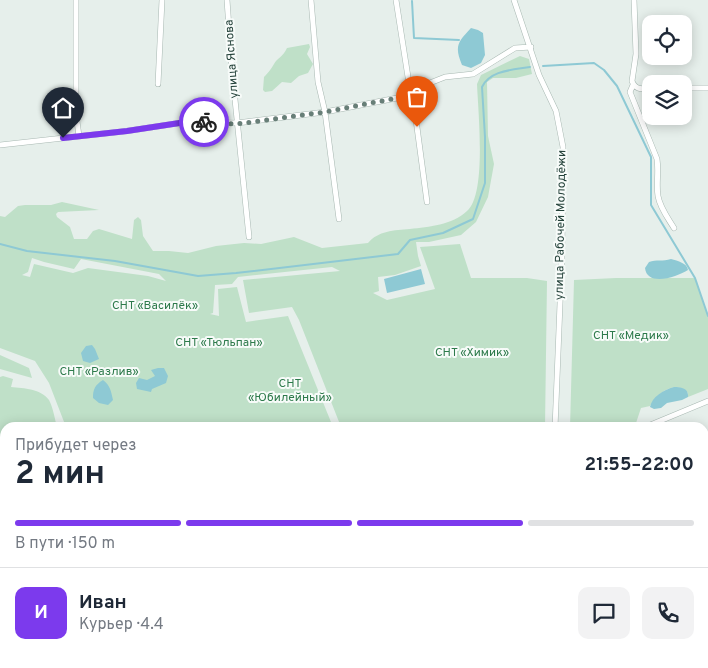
<!DOCTYPE html>
<html lang="ru">
<head>
<meta charset="utf-8">
<style>
	:root { --surface:#fff; --page:#f2f2f3; --text:#1f2937; --muted:#747a83; --line:#e0e1e3; --accent:#7c3aed }
	body { margin:0; font-family:Overpass,sans-serif; background:var(--page); color:var(--text); height:100vh; display:flex; flex-direction:column; font-size:19px; white-space:nowrap }
	* { box-sizing:border-box; margin:0 }
	p { font-size:16px; color:var(--muted) }
	.icon { flex:none; width:28px; height:28px; fill:none; stroke:currentColor; stroke-width:2; stroke-linecap:round; stroke-linejoin:round }
	.map { position:relative; flex:1; overflow:hidden }
	.panel { position:absolute; left:0px; top:422px; width:709px; height:246px; display:flex; flex-direction:column; background:var(--surface); border-radius:15px 15px 0 0; box-shadow:0 2px 12px #0003 }
	.panel>* { flex:none }
	.fabs { position:absolute; left:642px; top:15px; display:grid; gap:10px }
	.fabs a { display:grid; place-items:center; width:50px; height:50px; border-radius:10px; background:var(--surface); box-shadow:0 2px 12px #0003; font-size:25px }
	.pin { position:absolute; display:grid; place-items:center; width:42px; height:42px; color:#fff; margin:-51px -21px; border-radius:50% 50% 50% 0; rotate:-45deg; box-shadow:0 0 5px #0007 }
	.pin .icon { rotate:45deg }
	.courier { position:absolute; display:grid; place-items:center; width:50px; height:50px; margin:-25px; border:4px solid #7c3aed; border-radius:50%; background:#fff; color:#222; box-shadow:0 1px 6px #0007 }
	.head em { font-style:normal; font-weight:700 }
	.head div { display:flex; flex-direction:column-reverse }
	.head { display:flex; align-items:center; justify-content:space-between; height:85px; padding:0 15px }
	h1 { font-size:32px; font-weight:700; line-height:38px }
	.bar { display:grid; grid-template-columns:repeat(4,1fr); gap:8px 5px; align-content:center; height:60px; padding:0 15px }
	.bar i { height:6px; border-radius:4px; background:var(--line) }
	.bar .active { background:var(--accent) }
	.bar p { grid-column:span 4 }
	.line { display:flex; align-items:center; gap:12px; padding:0 15px; border-top:1px solid var(--line) }
	.line div { flex:1 }
	.round { display:grid; place-items:center; flex:none; width:52px; height:52px; border-radius:10px; background:var(--page) }
	.map>svg:first-child { display:block }
	.green { fill:#bfe0c8; fill-rule:evenodd }
	.water { fill:#8ec9d4 }
	.lines { fill:none; stroke-linecap:round; stroke-linejoin:round }
	.stream { stroke:#8ec9d4; stroke-width:2 }
	.street-casing { stroke:#a8b8b2; stroke-width:6 }
	.street { stroke:#fff; stroke-width:5 }
	.done { stroke:#687f78; stroke-width:5; stroke-dasharray:0 9 }
	.route { stroke:#7c3aed; stroke-width:6 }
	.labels { text-anchor:middle; dominant-baseline:central; stroke-width:4; stroke-linejoin:round; paint-order:stroke }
	.street-label { font-size:12px; fill:#24423a; stroke:#f7fbf9 }
	.park-label { font-size:12px; fill:#2d7a4b; stroke:#f7fbf9 }
</style>
</head>
<body>
<div class="map">
<svg width="708" height="668" viewBox="0 0 708 668">
	<rect width="100%" height="100%" fill="#e6efeb"/>
	<path class="green" d="M309 44 310 47 307 54 313 64 308 73 299 76 291 83 282 82 272 91 265 92 263 90 264 77C269 72 271 69 274 64 277 58 283 57 287 48Z
		M520 56 529 59 532 74 516 78H493L487 82 488 136 494 164 488 197 476 222 461 235 429 242H416L418 256 421 266 395 275 378 277 379 291 373 293 387 300 435 289 420 247 460 244 471 278H527L547 281 545 427H341L299 320 292 307 249 313 243 280 340 271 332 267 238 277 232 284 215 285 213 313 210 314 219 316 218 289 237 287 246 322 288 316 333 427H66L49 383 35 361 0 348V216L5 217 18 206 25 205H51L62 202 99 210 58 212 56 214 57 217 70 227 74 239H87L93 231 99 229 132 239 134 220 138 217 141 220 143 236 153 251H169L188 253 216 246 244 243 261 244 294 237 322 248 368 243C378 231 394 230 410 229 429 227 452 225 467 211 487 194 478 110 477 84L481 75ZM32 258 44 262 74 269 81 259 159 274 166 281 148 276 88 268 73 273 34 264 30 277 22 275 28 272Z
		M616 278H695L708 316V389L688 397V393C675 379 657 393 650 406L641 408 636 423 626 427 570 428 574 280Z
		M0 355 29 368 32 378 0 369Z
		M3 376 13 379 11 387C24 388 41 389 49 400 53 407 55 420 57 427L5 428V531L0 533V377Z
		M0 567 2 568 5 583V617L0 619Z"/>
	<path class="water" d="M471 28 478 30 483 33 485 55 481 63 471 68 462 65C454 46 458 42 471 28Z
		M671 259C678 261 687 263 688 270 677 277 647 287 645 268L649 262C656 259 663 262 671 259Z
		M421 269 425 284 387 293 384 279Z
		M92 345 95 349 99 359 90 363 83 361 81 353 86 346Z
		M158 368H164L168 376 166 383 152 389 151 392 137 389 136 383 139 378 147 380 155 376 151 370Z
		M103 380C110 385 111 391 113 400L108 405 99 403 93 398C93 389 95 385 103 380Z
		M674 387C681 387 689 388 688 397L682 400 667 403 661 408 654 409 650 407C652 397 663 390 674 387Z"/>
	<g class="lines">
		<path class="stream" d="M412 1 414 38 459 40
			M543 66 594 63 604 70 617 86 651 157V205L695 278 708 316
			M0 244 27 251 115 261 198 276 236 273 398 254 410 240 443 233 473 219 485 183V137L482 87C490 70 513 70 530 67"/>
		<defs>
			<path id="street" d="M76 0V114L79 136
				M227 0 232 70 249 237
				M311 0 318 82 325 112 339 219
				M396 0 408 77 412 90 427 202
				M514 0 539 75 556 111 563 147 562 254 555 428
				M634 0 636 54 632 81C635 90 642 89 651 89
				M158 84 162 0
				M633 85 630 92 657 159C659 172 656 184 658 196 660 208 668 218 674 228
				M684 88H708
				M0 145 127 131 186 122 237 123 325 112 397 98 412 90 445 77 473 74 515 48 531 47
				M643 428 708 401
				M704 490 708 489
				M704 605 708 603
				M125 664 127 668
				M317 664 319 668
				M423 664 425 668
				M586 664 587 668
				M68 668 79 664
				M274 668 284 664
				M549 668 559 664"/>
		</defs>
		<use href="#street" class="street-casing"/>
		<use href="#street" class="street"/>
	</g>
	<g class="lines">
		<path class="done" d="M204 122 237 124 325 112 397 98 412 90 417 127"/>
		<path class="route" d="M63 138 127 131 186 122H204"/>
	</g>
	<g class="labels">
		<g class="street-label">
			<text transform="translate(232 59) rotate(-94)">улица Яснова</text>
			<text transform="translate(561 225) rotate(-89)">улица Рабочей Молодёжи</text>
		</g>
		<g class="park-label">
			<text x="155" y="306">СНТ «Василёк»</text>
			<text x="631" y="336">СНТ «Медик»</text>
			<text x="219" y="343">СНТ «Тюльпан»</text>
			<text x="472" y="353">СНТ «Химик»</text>
			<text x="99" y="372">СНТ «Разлив»</text>
			<text x="290" y="384">СНТ<tspan x="290" dy="14">«Юбилейный»</tspan></text>
		</g>
	</g>
</svg>
<div class="fabs">
<a><svg class="icon" aria-label="locate" viewBox="0 0 24 24"><circle cx="12" cy="12" r="6"/><path d="M12 2v4M12 18v4M2 12h4M18 12h4"/></svg></a>
<a><svg class="icon" aria-label="layers" viewBox="0 0 24 24"><path d="M12 4l9 5-9 5-9-5zM3 14l9 5 9-5"/></svg></a>
</div>
<div class="pin" style="left:417px;top:127px;background:#ea580c"><svg class="icon" aria-label="bag" viewBox="0 0 24 24"><path d="M5 8h14l-1 12H6zM9 8a3 3 0 0 1 6 0"/></svg></div>
<div class="pin" style="left:63px;top:138px;background:#1f2937"><svg class="icon" aria-label="home" viewBox="0 0 24 24"><path d="M3 11l9-7 9 7M6 9v11h12V9"/></svg></div>
<div class="courier" style="left:204px;top:122px"><svg class="icon" aria-label="bike" viewBox="0 0 24 24"><circle cx="6" cy="16" r="4"/><circle cx="18" cy="16" r="4"/><path d="M6 16l4-8h5l3 8M10 8l3 8H6M13 5h3"/></svg></div>
<section class="panel">
<div class="head"><div><h1>2 мин</h1><p>Прибудет через</p></div><em>21:55–22:00</em></div>
<div class="bar"><i class="active"></i><i class="active"></i><i class="active"></i><i></i><p>В пути · 150 m</p></div>
<div class="line" style="height:90px"><b class="round" style="background:var(--accent);color:#fff">И</b><div><b>Иван</b><p>Курьер · 4.4</p></div><a class="round"><svg class="icon" aria-label="chat" viewBox="0 0 24 24"><path d="M4 5h16v11H9l-5 4z"/></svg></a><a class="round"><svg class="icon" aria-label="phone" viewBox="0 0 24 24"><path d="M5 4h4l2 5-3 2q2 4 5 5l2-3 5 2v4C11 20 4 13 5 4z"/></svg></a></div>
</section>
</div>
</body>
</html>
